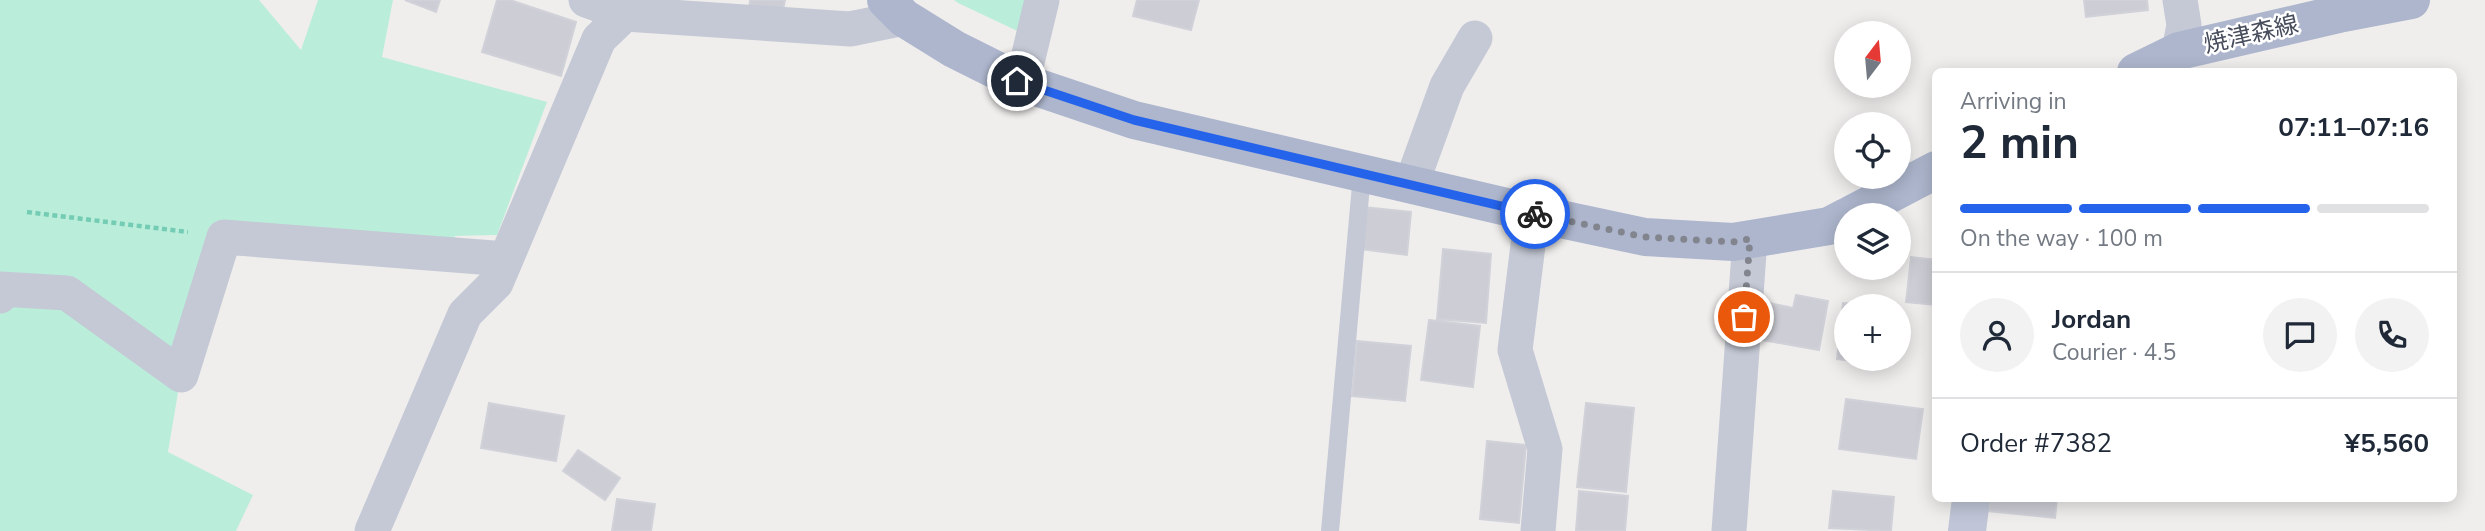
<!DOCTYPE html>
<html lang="en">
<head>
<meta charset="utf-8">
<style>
	:root { --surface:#fff; --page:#f2f2f3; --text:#1f2937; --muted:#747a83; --line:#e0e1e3; --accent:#2563eb }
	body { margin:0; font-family:"Nunito Sans","Noto Sans JP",sans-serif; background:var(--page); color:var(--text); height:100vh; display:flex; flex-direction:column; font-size:26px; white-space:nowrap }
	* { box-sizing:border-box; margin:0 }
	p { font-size:23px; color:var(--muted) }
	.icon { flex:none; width:38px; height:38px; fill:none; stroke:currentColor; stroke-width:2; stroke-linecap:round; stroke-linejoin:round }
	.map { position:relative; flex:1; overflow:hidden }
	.sheet { position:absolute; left:1932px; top:68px; width:525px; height:434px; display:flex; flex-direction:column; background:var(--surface); border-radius:10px; box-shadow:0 4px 18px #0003 }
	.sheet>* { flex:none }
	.needle { width:46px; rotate:16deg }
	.tools { position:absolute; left:1834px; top:21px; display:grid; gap:14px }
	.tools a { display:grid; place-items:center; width:77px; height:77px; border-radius:50%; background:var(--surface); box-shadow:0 4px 18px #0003; font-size:35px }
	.pin { position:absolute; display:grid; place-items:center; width:60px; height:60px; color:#fff; margin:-30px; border:4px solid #fff; border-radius:50%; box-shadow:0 2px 7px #0007 }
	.courier { position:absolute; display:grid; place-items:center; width:70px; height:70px; margin:-35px; border:5px solid #2563eb; border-radius:50%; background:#fff; color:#222; box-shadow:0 2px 9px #0007 }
	.summary em { font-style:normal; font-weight:700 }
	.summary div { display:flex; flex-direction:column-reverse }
	.summary { display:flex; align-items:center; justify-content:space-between; height:119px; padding:0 28px }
	h1 { font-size:46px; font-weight:700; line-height:52px }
	.bar { display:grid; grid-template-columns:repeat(4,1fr); gap:10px 7px; align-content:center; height:84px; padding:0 28px }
	.bar i { height:9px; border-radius:5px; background:var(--line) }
	.bar .selected { background:var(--accent) }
	.bar p { grid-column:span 4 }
	.line { display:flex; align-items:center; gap:18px; padding:0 28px; border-top:2px solid var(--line) }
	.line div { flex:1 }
	.round { display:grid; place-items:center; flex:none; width:74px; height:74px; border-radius:37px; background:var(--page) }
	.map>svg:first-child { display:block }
	.green { fill:#bbeeda }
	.building { fill:#cdced5; stroke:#d1d2d9; stroke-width:2 }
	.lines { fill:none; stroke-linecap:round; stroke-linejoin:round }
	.path { stroke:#73ccb3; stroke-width:4.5; stroke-dasharray:5 3.5; stroke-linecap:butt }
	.lane { stroke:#c4c9d5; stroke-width:18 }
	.street { stroke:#c4c9d5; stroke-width:35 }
	.secondary { stroke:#c0c6d7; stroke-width:38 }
	.primary { stroke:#adb6cd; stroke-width:38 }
	.done { stroke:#82858e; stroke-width:7; stroke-dasharray:0 12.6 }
	.route { stroke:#2563eb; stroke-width:9 }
	.labels { text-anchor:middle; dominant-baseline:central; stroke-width:5; stroke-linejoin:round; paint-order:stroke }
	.street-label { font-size:24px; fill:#464c5b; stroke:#fff }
</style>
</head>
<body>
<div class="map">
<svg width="2485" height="531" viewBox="0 0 2485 531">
	<rect width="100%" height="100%" fill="#f0eeed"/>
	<path class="green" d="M0 0H259L301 50 318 0H393L382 57 547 102 497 235 454 236 481 257 224 237 181 375 168 452 253 495 236 531H0Z
		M954 0H1030L1026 35 958 3Z"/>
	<path class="building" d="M405 0H440L436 12Z
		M497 0H510L576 22 561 76 482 52Z
		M750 0H785L782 15 749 10Z
		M1137 0H1199L1191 30 1133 16Z
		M2084 0H2147L2148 10 2086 17Z
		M1363 207 1411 212 1407 255 1359 249Z
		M1443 249 1491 254 1486 323 1437 319Z
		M1911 257 1936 260V305L1906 302Z
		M1796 295 1828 301 1819 350 1762 340 1769 303 1793 308Z
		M1843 303 1875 306H1846V359H1892L1891 365 1837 359Z
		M1429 320 1480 326 1473 387 1421 380Z
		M1357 341 1411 346 1405 401 1352 396Z
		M1846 399 1923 409 1916 459 1839 449Z
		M489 403 564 416 556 461 481 448Z
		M1586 403 1634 408 1626 492 1577 487Z
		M1487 441 1526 445 1519 523 1480 519Z
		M578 450 620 478 605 500 563 471Z
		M1579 491 1628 496 1625 531H1576Z
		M1833 491 1894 497 1891 531 1829 528Z
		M617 499 655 504 651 531H612Z
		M1990 499H2057L2055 518 1988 511Z"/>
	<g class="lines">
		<path class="path" d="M27 212 188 232"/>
		<path class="lane" d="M1330 531 1362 174"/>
		<path class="street" d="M586 0 625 14
			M2179 51 2184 25 2180 0
			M1022 83 1042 0
			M1411 185 1447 86 1475 38
			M1532 213 1515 350 1545 449 1538 531
			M0 296 1 289 67 293 181 375 224 237 506 259
			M372 531 465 314 496 283 599 39 625 14 850 29 904 18
			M1729 531 1750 239"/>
		<path class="secondary" d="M1967 531 1971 499"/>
		<path class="primary" d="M886 0 904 18 954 49 1018 81 1134 120 1532 213 1645 237 1733 242 1829 226 1846 217
			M2136 72 2179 51 2343 13 2411 0
			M1850 215 1936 170"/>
	</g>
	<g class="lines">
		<path class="done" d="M1535 214 1645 237 1733 242 1750 239 1744 317"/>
		<path class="route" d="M1017 81 1134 120 1535 214"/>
	</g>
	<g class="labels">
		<g class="street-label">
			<text transform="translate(2251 34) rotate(-13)">焼津森線</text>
		</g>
	</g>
</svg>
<div class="tools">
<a><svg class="needle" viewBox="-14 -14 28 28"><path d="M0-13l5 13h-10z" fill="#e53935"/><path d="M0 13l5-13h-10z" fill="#747a83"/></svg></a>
<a><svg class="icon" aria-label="locate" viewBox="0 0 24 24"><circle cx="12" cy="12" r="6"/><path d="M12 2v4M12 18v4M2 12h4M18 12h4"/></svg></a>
<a><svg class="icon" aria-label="layers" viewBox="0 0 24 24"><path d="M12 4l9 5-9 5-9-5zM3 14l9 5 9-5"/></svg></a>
<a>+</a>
</div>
<div class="pin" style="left:1744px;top:317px;background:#ea580c"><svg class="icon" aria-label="bag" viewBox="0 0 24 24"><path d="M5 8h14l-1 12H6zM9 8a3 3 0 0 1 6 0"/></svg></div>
<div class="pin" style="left:1017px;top:81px;background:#1f2937"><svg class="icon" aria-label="home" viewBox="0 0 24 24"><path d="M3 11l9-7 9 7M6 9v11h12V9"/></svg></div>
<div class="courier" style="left:1535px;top:214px"><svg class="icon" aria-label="bike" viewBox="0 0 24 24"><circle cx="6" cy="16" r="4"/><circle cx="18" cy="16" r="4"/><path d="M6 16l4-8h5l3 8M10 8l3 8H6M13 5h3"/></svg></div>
<section class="sheet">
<div class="summary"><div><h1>2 min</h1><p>Arriving in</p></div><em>07:11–07:16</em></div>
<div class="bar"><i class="selected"></i><i class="selected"></i><i class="selected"></i><i></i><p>On the way · 100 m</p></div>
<div class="line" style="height:126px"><a class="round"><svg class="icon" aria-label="person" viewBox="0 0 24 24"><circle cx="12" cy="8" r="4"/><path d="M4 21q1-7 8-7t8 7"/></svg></a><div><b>Jordan</b><p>Courier · 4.5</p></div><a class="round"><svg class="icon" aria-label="chat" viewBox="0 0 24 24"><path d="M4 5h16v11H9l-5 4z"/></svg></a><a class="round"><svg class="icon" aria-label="phone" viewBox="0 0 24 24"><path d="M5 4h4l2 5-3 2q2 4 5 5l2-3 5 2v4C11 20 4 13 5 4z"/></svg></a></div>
<div class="line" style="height:91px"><div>Order #7382</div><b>¥5,560</b></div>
</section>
</div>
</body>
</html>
